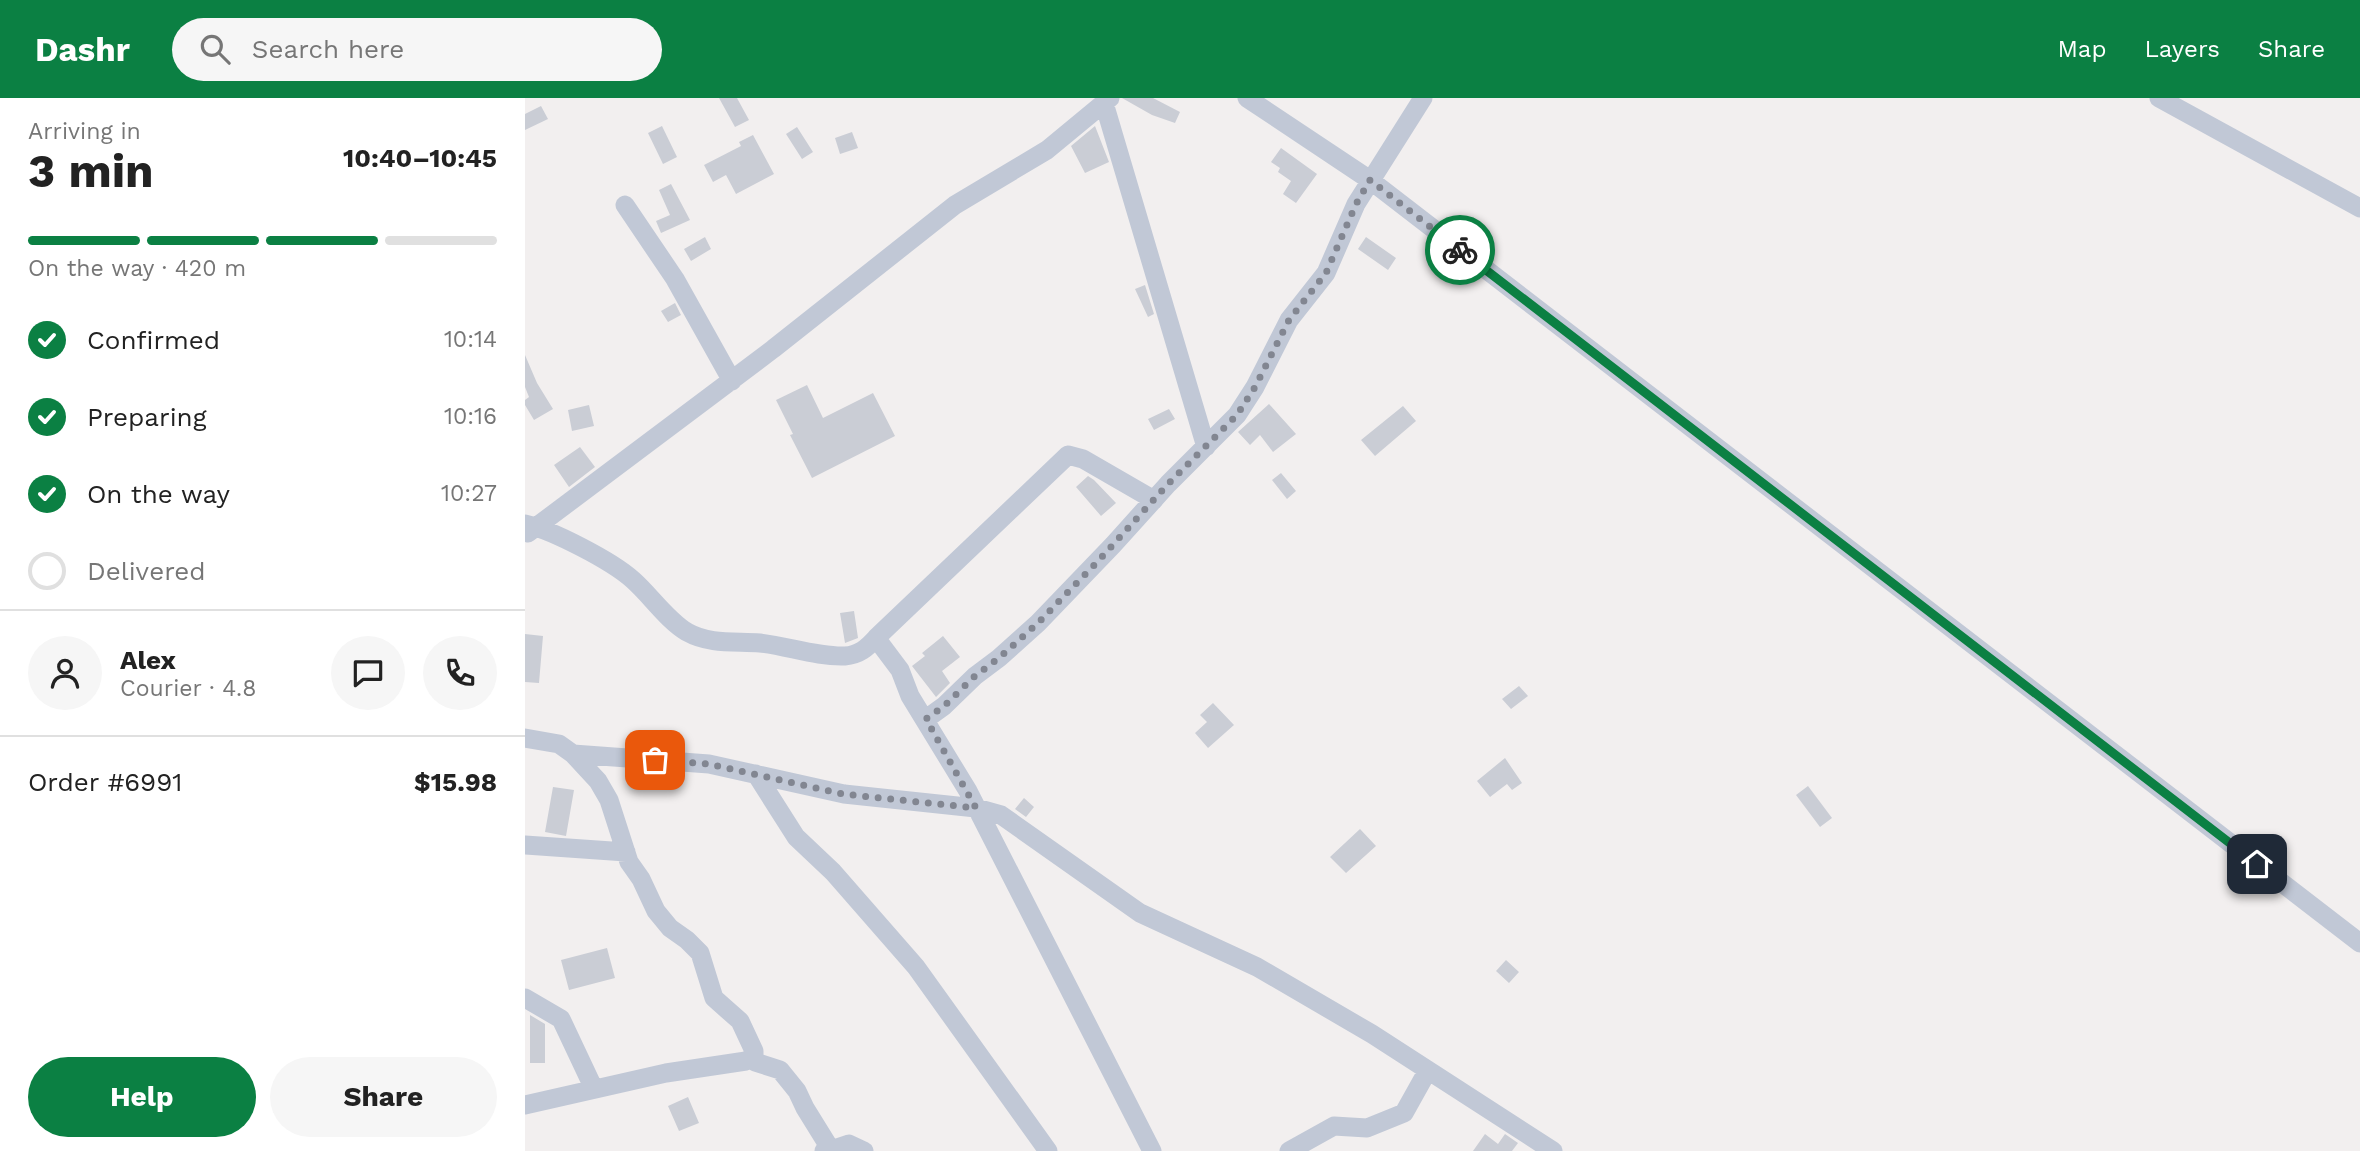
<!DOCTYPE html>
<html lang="en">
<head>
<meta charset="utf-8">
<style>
	:root { --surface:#fff; --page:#f6f6f6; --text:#222; --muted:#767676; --line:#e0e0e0; --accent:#0b8043 }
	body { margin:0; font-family:"Work Sans",sans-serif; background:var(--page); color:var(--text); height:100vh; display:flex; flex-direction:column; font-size:26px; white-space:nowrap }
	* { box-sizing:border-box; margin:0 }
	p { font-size:23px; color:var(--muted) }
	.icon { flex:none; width:38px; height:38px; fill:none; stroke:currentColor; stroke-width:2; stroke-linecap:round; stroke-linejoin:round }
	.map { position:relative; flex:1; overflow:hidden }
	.side { display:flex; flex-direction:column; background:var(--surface); width:525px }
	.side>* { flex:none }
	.pin { position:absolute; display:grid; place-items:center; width:60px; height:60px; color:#fff; margin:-30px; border-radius:14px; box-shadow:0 4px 10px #0006 }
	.courier { position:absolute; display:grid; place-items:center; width:70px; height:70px; margin:-35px; border:5px solid #0b8043; border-radius:50%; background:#fff; color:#222; box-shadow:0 2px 9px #0007 }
	.headline em { font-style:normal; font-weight:700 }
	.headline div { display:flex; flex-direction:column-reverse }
	.headline { display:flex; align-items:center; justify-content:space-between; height:119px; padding:0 28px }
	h1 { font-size:46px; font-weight:700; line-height:52px }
	.bar { display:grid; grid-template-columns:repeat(4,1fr); gap:10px 7px; align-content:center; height:84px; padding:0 28px }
	.bar i { height:9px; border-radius:5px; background:var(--line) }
	.bar .active { background:var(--accent) }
	.bar p { grid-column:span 4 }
	.line { display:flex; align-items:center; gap:18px; padding:0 28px; border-top:2px solid var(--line) }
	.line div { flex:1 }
	.round { display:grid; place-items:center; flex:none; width:74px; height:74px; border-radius:37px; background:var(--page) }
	ol { padding:0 28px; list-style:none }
	li { display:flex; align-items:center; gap:21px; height:77px }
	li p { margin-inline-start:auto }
	li .icon { padding:7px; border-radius:50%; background:var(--accent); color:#fff; stroke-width:4 }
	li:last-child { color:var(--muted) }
	li i { width:38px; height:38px; border:4px solid var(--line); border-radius:50% }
	.button { display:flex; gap:14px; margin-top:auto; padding:14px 28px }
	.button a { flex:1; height:80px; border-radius:42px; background:var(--accent); color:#fff; font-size:28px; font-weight:700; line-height:80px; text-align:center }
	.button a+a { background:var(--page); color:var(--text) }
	header { display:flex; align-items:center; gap:42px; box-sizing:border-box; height:98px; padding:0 35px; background:var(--accent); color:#fff }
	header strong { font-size:33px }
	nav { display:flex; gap:38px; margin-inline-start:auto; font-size:24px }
	.search { width:490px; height:63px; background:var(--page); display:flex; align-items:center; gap:18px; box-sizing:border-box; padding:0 24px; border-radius:38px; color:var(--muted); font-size:26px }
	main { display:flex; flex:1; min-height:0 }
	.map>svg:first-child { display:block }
	.building { fill:#cacdd5 }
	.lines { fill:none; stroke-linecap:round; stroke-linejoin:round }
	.minor { stroke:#c1c8d6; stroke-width:19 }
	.done { stroke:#828691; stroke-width:7; stroke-dasharray:0 12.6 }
	.route { stroke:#0b8043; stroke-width:9 }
</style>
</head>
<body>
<header>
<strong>Dashr</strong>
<div class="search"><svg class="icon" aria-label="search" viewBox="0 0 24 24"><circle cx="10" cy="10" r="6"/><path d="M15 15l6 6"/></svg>Search here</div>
<nav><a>Map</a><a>Layers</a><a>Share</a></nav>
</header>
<main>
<section class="side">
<div class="headline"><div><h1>3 min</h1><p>Arriving in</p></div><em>10:40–10:45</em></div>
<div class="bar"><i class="active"></i><i class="active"></i><i class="active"></i><i></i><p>On the way · 420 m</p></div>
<ol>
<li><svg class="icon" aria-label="check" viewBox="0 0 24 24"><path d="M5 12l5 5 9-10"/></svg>Confirmed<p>10:14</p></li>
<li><svg class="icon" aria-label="check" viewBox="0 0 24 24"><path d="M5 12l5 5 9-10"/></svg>Preparing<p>10:16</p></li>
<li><svg class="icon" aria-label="check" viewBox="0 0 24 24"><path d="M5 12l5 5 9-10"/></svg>On the way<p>10:27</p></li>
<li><i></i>Delivered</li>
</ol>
<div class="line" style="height:126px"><a class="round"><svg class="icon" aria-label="person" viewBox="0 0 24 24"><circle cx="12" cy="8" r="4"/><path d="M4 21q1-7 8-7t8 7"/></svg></a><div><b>Alex</b><p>Courier · 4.8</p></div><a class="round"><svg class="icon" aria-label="chat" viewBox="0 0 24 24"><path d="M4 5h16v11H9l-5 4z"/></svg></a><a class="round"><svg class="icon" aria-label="phone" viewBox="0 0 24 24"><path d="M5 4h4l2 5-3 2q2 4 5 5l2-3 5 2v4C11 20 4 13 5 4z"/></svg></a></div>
<div class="line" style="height:91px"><div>Order #6991</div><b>$15.98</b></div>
<div class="button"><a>Help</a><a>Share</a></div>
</section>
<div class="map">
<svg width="1835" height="1053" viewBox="0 0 1835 1053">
	<rect width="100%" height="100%" fill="#f2efef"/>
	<path class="building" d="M194 0H212L224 22 210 29Z
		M597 0H628L655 14 650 25 627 17Z
		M16 8 23 21 0 32V16Z
		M137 28 152 59 138 66 123 35Z
		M570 28 584 64 560 75 546 48Z
		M272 29 288 54 277 61 261 36Z
		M327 34 333 50 315 56 310 40Z
		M228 37 249 76 211 96 201 77 188 84 179 67 216 48 214 44Z
		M756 50 792 76 771 105 758 96 766 83 753 74 755 70 746 64Z
		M146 86 165 122 136 135 131 123 145 117 134 92Z
		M180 139 186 151 166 163 159 151Z
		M841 139 871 160 863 172 833 151Z
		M620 187 629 216 623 219 610 191Z
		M150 205 156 217 143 224 136 213Z
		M0 257 12 285 28 311 9 322 0 307V302L4 299 0 289Z
		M282 287 298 320 348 295 370 338 287 380 265 337 268 336 251 302Z
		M744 306 771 336 748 354 735 337 725 347 713 334Z
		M64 307 69 328 47 333 43 312Z
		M878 308 891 323 850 358 836 342Z
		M644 311 650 321 629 332 623 321Z
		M55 349 70 369 44 389 29 367Z
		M756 375 771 393 762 401 747 382Z
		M563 378 569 382 591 405 576 418 551 389Z
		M329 513 333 540 320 545 315 515Z
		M0 536 18 538 14 585 0 584Z
		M418 538 435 559 417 573 425 585 411 599 387 568 400 558 397 555Z
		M994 588 1003 598 986 611 977 601Z
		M688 605 709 627 683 650 670 635 682 624 675 617Z
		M980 660 997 685 987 692 982 686 965 699 952 683Z
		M1283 688 1307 720 1295 729 1271 697Z
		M28 689 49 692 41 738 20 734Z
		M499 700 509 709 501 719 490 711Z
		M835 731 851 748 821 775 805 759Z
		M82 850 90 880 44 892 36 862Z
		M981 862 994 874 984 885 971 873Z
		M5 917 20 926V965H5Z
		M163 999 174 1025 154 1033 143 1008Z
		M960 1036 973 1046 980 1036 993 1045 987 1053H948Z"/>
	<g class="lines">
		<path class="minor" d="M722 0 845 82 1835 845
			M1634 0 1835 110
			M579 5 681 349
			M100 107 150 181 207 283
			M0 426C27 432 87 463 108 482 126 498 142 522 162 534 185 547 211 543 235 545 263 548 291 559 320 558 334 557 342 550 351 540L375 572 385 598 443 693 627 1053
			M3 435 248 251 430 107 522 52 585 0
			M351 540 543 357 558 361 629 402
			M401 621 419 608 450 578 474 560 513 525 588 447 643 386 712 317 730 289 764 222 801 175 831 106 898 0
			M0 640 34 646 48 656 73 683 84 702 104 764 116 781 131 813 145 830 162 842 175 855 189 900 215 923 229 953V958L221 963 141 975 0 1007
			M48 656 184 666 319 696 451 710 476 717 615 815 732 869 847 936 1028 1053
			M231 676 271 739 308 774 391 869 523 1053
			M0 747 101 754
			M0 900 36 921 69 991
			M229 958 230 964 255 972 272 993 280 1010 306 1052 299 1053
			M306 1052 324 1046 339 1053
			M764 1053 809 1028 842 1030 879 1015 903 972"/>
	</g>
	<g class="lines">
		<path class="done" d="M130 662 184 666 318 696 451 710 401 621 419 608 450 578 474 560 513 525 575 461 643 386 712 317 730 289 764 222 801 175 831 106 845 82 935 152"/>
		<path class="route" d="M935 152 1732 766"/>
	</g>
</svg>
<div class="pin" style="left:130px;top:662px;background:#ea580c"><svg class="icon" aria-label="bag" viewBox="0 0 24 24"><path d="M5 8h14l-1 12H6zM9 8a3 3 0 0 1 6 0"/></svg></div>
<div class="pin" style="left:1732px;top:766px;background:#1f2937"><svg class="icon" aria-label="home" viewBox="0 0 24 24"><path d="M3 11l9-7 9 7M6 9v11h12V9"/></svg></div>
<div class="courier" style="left:935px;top:152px"><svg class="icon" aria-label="bike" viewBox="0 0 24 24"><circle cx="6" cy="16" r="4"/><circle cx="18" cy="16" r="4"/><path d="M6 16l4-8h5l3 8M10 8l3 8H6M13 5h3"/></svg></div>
</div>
</main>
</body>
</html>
